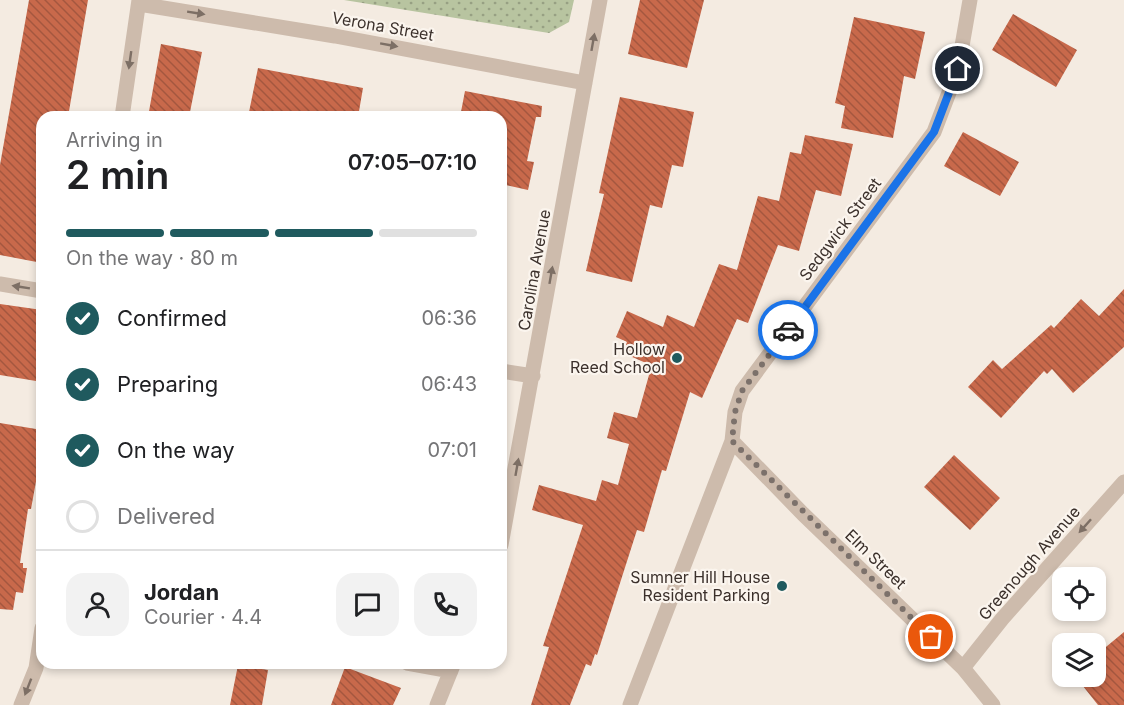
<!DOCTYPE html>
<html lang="en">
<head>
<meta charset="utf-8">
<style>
	:root { --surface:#fff; --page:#f2f2f2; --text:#202124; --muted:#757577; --line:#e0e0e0; --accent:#1f5a5e }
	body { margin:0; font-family:Inter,sans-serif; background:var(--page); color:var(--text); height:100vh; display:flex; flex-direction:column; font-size:22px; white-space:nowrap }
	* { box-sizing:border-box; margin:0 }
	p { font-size:20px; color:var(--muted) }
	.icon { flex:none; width:33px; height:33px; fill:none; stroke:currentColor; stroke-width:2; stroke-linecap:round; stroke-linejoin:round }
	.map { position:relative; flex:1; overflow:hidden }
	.panel { position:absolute; left:36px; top:111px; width:471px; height:558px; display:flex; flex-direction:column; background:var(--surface); border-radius:18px; box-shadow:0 3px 9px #0003 }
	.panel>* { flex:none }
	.fabs { position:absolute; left:1052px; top:567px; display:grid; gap:12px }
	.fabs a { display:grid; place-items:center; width:54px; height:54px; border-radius:12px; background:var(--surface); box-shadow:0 3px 9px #0003; font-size:30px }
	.pin { position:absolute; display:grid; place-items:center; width:51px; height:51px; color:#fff; margin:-26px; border:3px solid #fff; border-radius:50%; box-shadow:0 2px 6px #0007 }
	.courier { position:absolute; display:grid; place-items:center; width:60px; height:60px; margin:-30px; border:4px solid #1a73e8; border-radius:50%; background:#fff; color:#222; box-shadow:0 2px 8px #0007 }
	.summary em { font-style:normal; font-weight:600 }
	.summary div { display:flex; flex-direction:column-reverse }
	.summary { display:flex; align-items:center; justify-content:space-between; height:102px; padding:0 30px }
	h1 { font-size:39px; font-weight:600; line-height:45px }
	.bar { display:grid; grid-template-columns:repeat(4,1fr); gap:9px 6px; align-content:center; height:72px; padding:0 30px }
	.bar i { height:8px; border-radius:4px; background:var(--line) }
	.bar .selected { background:var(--accent) }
	.bar p { grid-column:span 4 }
	.line { display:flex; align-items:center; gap:15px; padding:0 30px; border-top:2px solid var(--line) }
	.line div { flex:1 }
	.round { display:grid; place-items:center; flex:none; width:63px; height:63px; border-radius:18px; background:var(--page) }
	ol { padding:0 30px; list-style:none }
	li { display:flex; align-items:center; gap:18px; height:66px }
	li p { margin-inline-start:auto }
	li .icon { padding:6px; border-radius:50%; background:var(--accent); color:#fff; stroke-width:4 }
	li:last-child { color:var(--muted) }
	li i { width:33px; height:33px; border:3px solid var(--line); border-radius:50% }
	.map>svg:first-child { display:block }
	.park { fill:url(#park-dots) }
	.building { fill:url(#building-back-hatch) }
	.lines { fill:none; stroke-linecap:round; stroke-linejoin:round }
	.minor { stroke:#cdbbac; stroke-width:15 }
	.oneway { fill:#7d6f65 }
	.done { stroke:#7c716b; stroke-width:6; stroke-dasharray:0 10.8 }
	.route { stroke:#1a73e8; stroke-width:8 }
	.poi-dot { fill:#1f5a5e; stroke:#fbf5ee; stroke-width:2 }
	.labels { text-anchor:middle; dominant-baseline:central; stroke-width:4.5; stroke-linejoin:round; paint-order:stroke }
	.street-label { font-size:16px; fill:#3b302b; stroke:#fbf5ee }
	.poi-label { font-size:16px; fill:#3b302b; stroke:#fbf5ee; text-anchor:end }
</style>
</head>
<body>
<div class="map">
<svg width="1124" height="705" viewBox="0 0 1124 705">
	<defs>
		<pattern id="park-dots" width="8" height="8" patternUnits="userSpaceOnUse" patternTransform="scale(1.5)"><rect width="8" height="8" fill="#b8c4a0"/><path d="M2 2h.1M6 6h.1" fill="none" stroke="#97a083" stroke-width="1.8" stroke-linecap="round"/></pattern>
		<pattern id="building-back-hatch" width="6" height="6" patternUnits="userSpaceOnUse" patternTransform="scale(1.5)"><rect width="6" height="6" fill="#c8694b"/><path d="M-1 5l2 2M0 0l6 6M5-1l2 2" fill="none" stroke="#a4573f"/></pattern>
	</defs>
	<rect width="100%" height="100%" fill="#f4ebe1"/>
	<path class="park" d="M344 0H574L569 22 549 33Z"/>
	<path class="building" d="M29 0H88L68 117H42V263L0 255V165Z
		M640 0H704L687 68 628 54Z
		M1013 14 1077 50 1056 87 992 50Z
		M854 17 925 32 915 79 904 76 893 138 841 128 845 106 835 103Z
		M161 44 202 52 189 117H148Z
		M258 68 363 88 358 117H248Z
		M465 91 542 106 541 117H536L527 161 534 162 528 190 501 184V117H460Z
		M620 97 694 112 683 167 672 165 662 208 650 205 632 282 586 271 604 194 599 193Z
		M963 132 1019 162 1000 196 944 166Z
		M805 135 853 144 841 196 816 190 799 251 778 245 748 323 737 319 702 398 690 392 666 471 662 470 644 532 637 530 597 655 595 654 591 666 586 664 570 705H531L549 647 543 646 583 525 532 510 539 485 596 501 602 480 618 485 629 444 607 438 614 412 637 418 649 375 642 372 646 363 623 353 627 342 616 337 627 311 663 327 667 315 694 327 719 264 737 270 758 196 779 201 790 152 801 154Z
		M1124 289V347L1073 393 1052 369 1047 374 1044 371 1001 418 968 387 993 360 1002 369 1051 325 1054 328 1081 299 1099 316Z
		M0 304 42 310V382L0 375Z
		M0 423 42 430 39 465 31 509H28L20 563H23V568H27L23 593 16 592 13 610 0 609Z
		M954 455 1000 498 970 530 924 487Z
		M1124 632V705H1098L1075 676H1095V656Z
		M238 665 268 670 262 705H230Z
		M345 667 401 688 393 705H331Z"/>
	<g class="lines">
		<path class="minor" d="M139 4 335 36 585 83
			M122 117 139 0
			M0 284 42 291
			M501 371 533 376
			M732 441 803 514 963 668 993 705
			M501 545 600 0
			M407 663 451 671
			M963 668 1002 619 1124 482
			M21 705 36 668 42 628
			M437 705 454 663
			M630 705 732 441 735 412 742 391 934 132 958 69 970 0"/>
	</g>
	<defs><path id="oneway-solid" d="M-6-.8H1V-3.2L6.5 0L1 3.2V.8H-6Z" transform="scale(1.5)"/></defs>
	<g class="oneway">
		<use href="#oneway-solid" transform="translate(196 13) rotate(9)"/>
		<use href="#oneway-solid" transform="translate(593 42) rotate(-80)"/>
		<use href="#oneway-solid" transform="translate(389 45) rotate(10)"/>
		<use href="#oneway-solid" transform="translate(130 60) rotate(98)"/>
		<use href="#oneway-solid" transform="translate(551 275) rotate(-80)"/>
		<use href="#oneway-solid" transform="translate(21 287) rotate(-171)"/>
		<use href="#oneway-solid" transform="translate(517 467) rotate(-80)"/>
		<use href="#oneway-solid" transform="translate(1085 526) rotate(132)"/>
		<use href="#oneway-solid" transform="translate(28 687) rotate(111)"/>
	</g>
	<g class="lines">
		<path class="done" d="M788 330 742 391 735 412 732 441 931 637"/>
		<path class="route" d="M788 330 934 132 958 69"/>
	</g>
	<g class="poi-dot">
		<circle cx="677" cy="358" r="6"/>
		<circle cx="782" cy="586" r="6"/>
	</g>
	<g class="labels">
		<g class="street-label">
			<text transform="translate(383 26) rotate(10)">Verona Street</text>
			<text transform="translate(840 229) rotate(-53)">Sedgwick Street</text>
			<text transform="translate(534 270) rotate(-80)">Carolina Avenue</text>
			<text transform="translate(876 559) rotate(44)">Elm Street</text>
			<text transform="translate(1029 563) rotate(-49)">Greenough Avenue</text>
		</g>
		<g class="poi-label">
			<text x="665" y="349">Hollow<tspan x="665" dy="18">Reed School</tspan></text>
			<text x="770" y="577">Sumner Hill House<tspan x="770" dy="18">Resident Parking</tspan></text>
		</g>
	</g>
</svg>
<div class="fabs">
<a><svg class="icon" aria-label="locate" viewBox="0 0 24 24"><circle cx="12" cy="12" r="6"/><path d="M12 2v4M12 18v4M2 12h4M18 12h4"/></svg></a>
<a><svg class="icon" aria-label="layers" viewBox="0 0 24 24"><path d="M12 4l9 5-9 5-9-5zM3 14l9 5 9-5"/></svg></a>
</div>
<div class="pin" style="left:931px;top:637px;background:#ea580c"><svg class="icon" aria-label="bag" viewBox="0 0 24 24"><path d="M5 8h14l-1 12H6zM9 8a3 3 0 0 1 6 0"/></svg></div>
<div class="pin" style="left:958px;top:69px;background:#1f2937"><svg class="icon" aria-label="home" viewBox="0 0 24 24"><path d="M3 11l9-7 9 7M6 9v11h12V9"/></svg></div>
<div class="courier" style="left:788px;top:330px"><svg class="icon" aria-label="car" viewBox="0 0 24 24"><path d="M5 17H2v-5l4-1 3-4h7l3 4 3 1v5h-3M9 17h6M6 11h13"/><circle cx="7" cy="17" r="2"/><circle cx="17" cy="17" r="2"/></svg></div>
<section class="panel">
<div class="summary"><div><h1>2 min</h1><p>Arriving in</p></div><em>07:05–07:10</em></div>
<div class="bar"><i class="selected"></i><i class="selected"></i><i class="selected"></i><i></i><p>On the way · 80 m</p></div>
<ol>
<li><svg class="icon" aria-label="check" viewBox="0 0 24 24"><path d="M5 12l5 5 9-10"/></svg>Confirmed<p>06:36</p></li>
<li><svg class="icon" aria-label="check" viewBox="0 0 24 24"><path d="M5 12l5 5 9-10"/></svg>Preparing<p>06:43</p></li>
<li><svg class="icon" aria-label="check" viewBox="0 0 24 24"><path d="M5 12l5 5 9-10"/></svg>On the way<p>07:01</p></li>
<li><i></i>Delivered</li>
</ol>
<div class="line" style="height:108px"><a class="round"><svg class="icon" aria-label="person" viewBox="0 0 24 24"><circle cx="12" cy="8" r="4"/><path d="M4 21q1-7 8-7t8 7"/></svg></a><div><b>Jordan</b><p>Courier · 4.4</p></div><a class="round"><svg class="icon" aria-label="chat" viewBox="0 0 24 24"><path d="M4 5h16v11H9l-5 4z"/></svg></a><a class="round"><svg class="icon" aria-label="phone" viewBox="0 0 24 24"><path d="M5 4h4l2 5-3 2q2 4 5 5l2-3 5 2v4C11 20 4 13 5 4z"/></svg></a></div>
</section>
</div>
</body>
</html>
